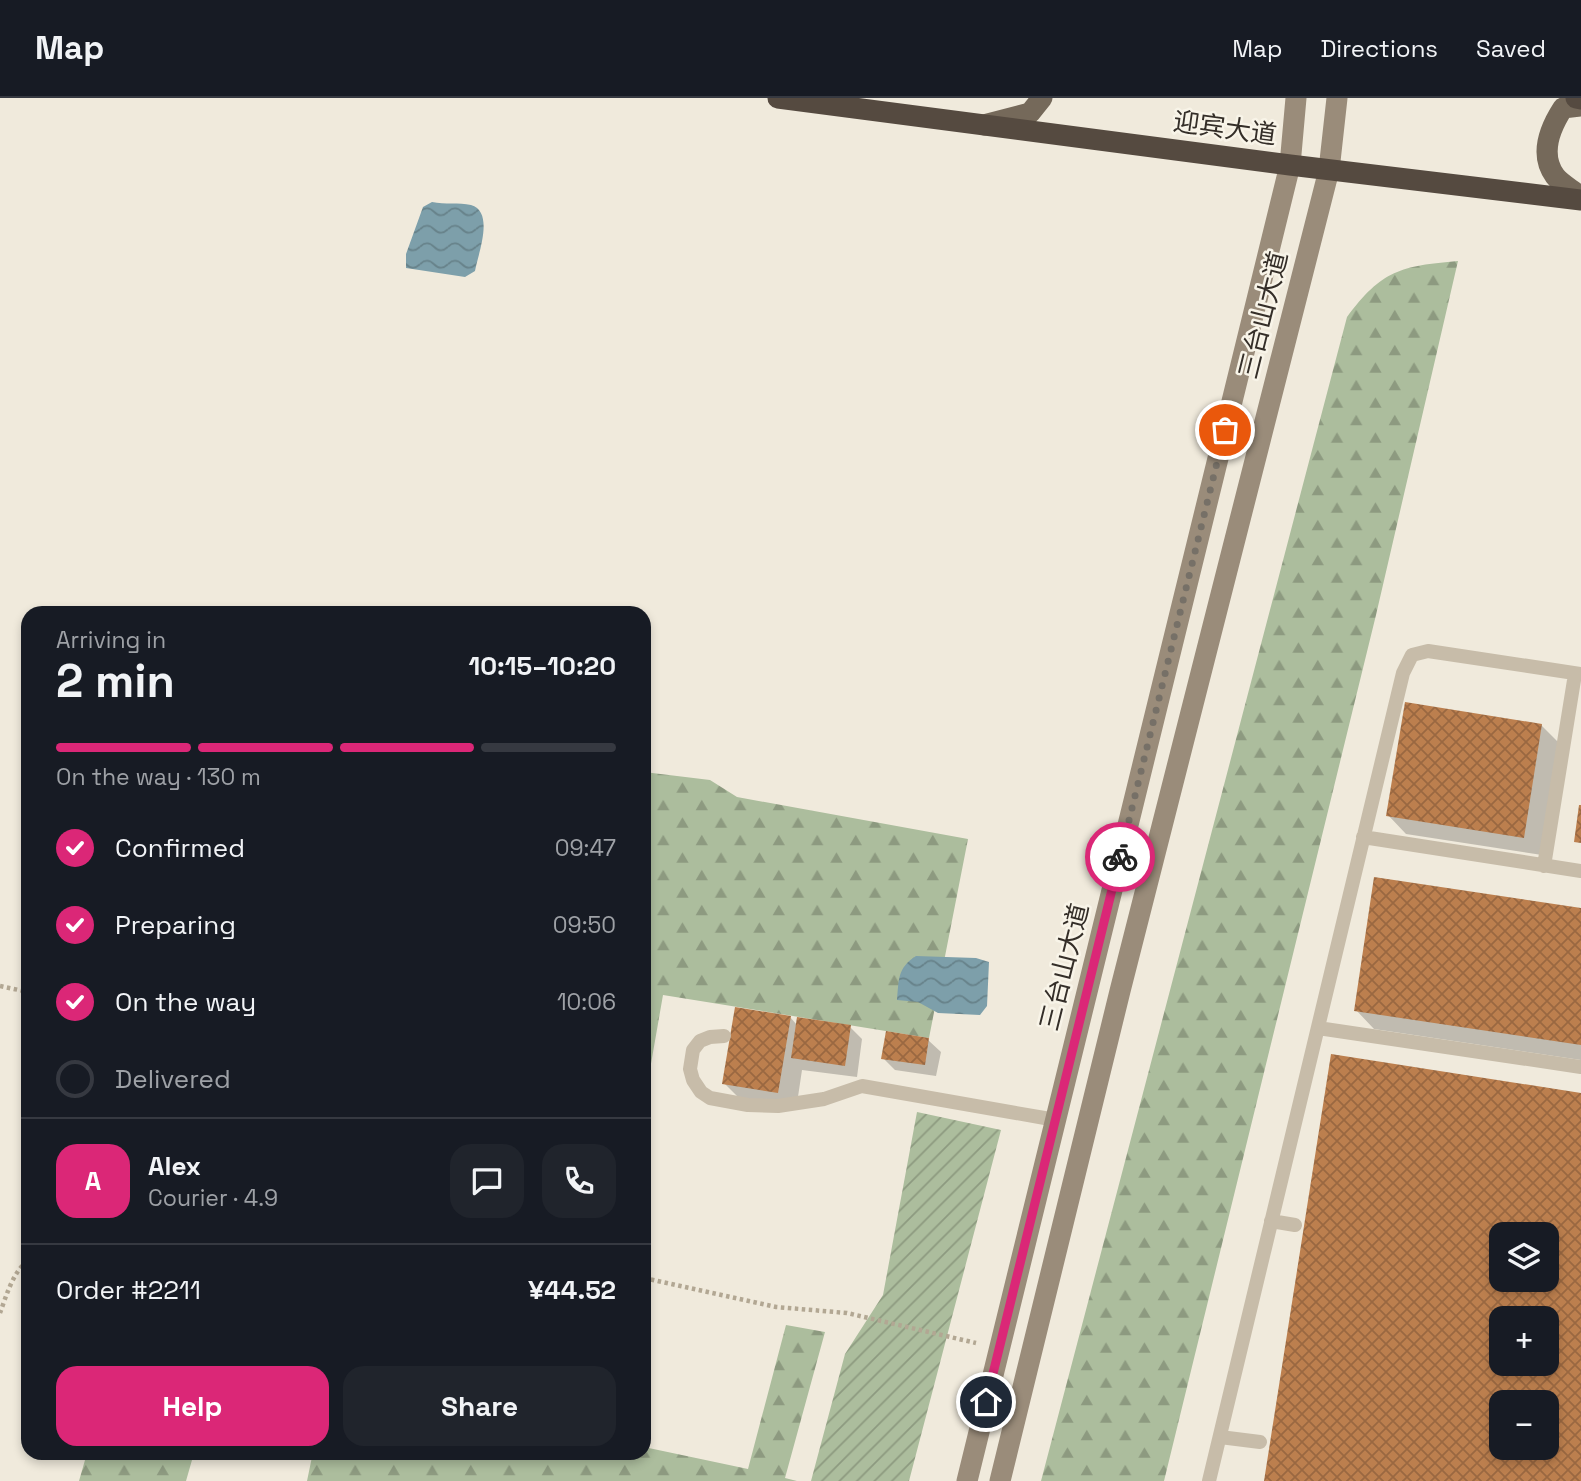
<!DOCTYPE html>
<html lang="en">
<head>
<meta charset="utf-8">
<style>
	:root { --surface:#171b24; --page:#20242c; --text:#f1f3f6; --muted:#9ea1a6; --line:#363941; --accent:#db2777 }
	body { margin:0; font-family:"Space Grotesk","Noto Sans SC",sans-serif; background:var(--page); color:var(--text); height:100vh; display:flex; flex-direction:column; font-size:26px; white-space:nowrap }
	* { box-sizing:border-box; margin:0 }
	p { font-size:23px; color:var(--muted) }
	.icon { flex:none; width:38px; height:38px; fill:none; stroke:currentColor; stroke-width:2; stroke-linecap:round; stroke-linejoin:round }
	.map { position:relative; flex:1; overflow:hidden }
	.panel { position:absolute; left:21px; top:508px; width:630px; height:854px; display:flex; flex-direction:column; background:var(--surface); border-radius:21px; box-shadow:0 4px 10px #0003 }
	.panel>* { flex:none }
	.buttons { position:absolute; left:1489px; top:1124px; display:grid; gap:14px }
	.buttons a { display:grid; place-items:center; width:70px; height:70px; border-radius:14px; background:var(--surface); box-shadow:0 4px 10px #0003; font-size:35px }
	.pin { position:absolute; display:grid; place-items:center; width:60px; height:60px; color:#fff; margin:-30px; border:4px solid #fff; border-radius:50%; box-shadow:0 2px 7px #0007 }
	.courier { position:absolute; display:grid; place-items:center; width:70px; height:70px; margin:-35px; border:5px solid #db2777; border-radius:50%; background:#fff; color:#222; box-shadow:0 2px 9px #0007 }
	.overview em { font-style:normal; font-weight:600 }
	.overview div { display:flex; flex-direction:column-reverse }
	.overview { display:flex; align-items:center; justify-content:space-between; height:119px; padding:0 35px }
	h1 { font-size:46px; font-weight:600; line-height:52px }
	.bar { display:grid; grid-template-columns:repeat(4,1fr); gap:10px 7px; align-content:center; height:84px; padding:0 35px }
	.bar i { height:9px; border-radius:5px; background:var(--line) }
	.bar .current { background:var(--accent) }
	.bar p { grid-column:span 4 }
	.line { display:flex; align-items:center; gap:18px; padding:0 35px; border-top:2px solid var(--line) }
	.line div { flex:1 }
	.round { display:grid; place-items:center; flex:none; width:74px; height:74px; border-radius:21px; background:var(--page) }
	ol { padding:0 35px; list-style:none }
	li { display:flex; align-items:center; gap:21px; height:77px }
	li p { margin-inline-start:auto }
	li .icon { padding:7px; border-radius:50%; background:var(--accent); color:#fff; stroke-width:4 }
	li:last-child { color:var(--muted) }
	li i { width:38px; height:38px; border:4px solid var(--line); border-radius:50% }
	.primary-button { display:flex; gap:14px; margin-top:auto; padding:14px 35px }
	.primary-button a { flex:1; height:80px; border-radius:21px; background:var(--accent); color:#fff; font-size:28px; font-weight:600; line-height:80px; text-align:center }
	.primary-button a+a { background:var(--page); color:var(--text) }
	header { display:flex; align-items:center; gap:42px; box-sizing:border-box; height:98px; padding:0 35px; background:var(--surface); border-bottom:2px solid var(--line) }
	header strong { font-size:33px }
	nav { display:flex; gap:38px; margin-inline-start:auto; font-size:24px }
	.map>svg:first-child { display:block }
	.forest { fill:url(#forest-firs) }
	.garden { fill:url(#garden-furrows) }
	.water { fill:url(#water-waves) }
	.shadow { fill:#0003 }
	.building { fill:url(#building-cross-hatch); fill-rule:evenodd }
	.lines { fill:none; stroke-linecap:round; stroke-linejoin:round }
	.path { stroke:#b2a793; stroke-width:4.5; stroke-dasharray:3.5 3.5; stroke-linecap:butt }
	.lane { stroke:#c7bca9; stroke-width:14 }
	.secondary { stroke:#9a8c7a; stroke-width:21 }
	.primary { stroke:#75695a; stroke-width:21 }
	.highway { stroke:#554a40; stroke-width:21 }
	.done { stroke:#767067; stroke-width:7; stroke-dasharray:0 12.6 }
	.route { stroke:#db2777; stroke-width:9 }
	.labels { text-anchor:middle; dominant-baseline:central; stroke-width:5; stroke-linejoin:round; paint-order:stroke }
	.street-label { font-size:26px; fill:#342e28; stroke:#f8f4e8 }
</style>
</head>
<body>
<header>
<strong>Map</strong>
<nav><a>Map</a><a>Directions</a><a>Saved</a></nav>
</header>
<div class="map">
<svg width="1581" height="1383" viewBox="0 0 1581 1383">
	<defs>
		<pattern id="forest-firs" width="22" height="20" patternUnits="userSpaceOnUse" patternTransform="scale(1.75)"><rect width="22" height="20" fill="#acbd9d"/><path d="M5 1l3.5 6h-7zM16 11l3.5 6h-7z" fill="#8d9a80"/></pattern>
		<pattern id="garden-furrows" width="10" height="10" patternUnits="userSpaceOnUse" patternTransform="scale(1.75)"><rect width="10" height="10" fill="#acbd9d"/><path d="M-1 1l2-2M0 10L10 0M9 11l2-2" fill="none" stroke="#8d9a80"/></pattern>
		<pattern id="water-waves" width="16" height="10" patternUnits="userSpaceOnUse" patternTransform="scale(1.75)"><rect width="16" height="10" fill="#7d9faa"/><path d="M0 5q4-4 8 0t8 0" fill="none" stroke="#67828a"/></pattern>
		<pattern id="building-cross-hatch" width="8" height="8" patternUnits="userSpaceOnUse" patternTransform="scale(1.75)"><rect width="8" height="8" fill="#bc7f4e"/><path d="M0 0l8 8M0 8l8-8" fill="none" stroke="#9a6841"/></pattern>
	</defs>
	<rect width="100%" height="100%" fill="#f0eadc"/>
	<path class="forest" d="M1458 163 1376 517 1164 1383H1041L1347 219C1382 172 1401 168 1458 163Z
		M644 674 710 682 737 699 968 741 929 940 663 897 644 1006Z
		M786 1227 825 1234 785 1380 797 1383H307L313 1354H644V1349L748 1371Z
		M87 1355V1354L194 1355 186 1383H79Z"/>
	<path class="garden" d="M917 1014 1001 1032 909 1383H811L845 1256 883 1197Z"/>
	<path class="water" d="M432 104C445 107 459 104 471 107 495 114 478 156 475 173L465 179 406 170V156L423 109Z
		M916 858 976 860 989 864 987 908 980 917 938 915 918 904 897 902C899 882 897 870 916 858Z"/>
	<path class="shadow" d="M1541 627 1560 646 1542 757 1406 736 1388 717Z
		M1581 812V962L1374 931 1356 912Z
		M790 919 797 927 850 929 862 941 857 979 802 972 796 1012 743 1004 724 985Z
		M928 942 941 954 936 978 895 972 883 960Z"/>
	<path class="building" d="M1405 604 1542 626 1524 740 1386 718Z
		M1579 707H1581V745L1574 744Z
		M1374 779 1581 810V947L1354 913Z
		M735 909 791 918 778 995 722 986Z
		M797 919 851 927 845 968 791 960Z
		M886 933 929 940 925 967 881 961Z
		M1331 956 1581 995V1383H1264ZM1502 1136H1547V1181H1502ZM1502 1220H1547V1265H1502ZM1502 1304H1547V1349H1502Z"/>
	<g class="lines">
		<path class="path" d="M0 888 28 894
			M644 1180 776 1209 847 1215 976 1245
			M0 1215C6 1199 13 1173 28 1163"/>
		<path class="lane" d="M1363 739 1581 773
			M1544 768 1575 576
			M1318 930 1581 969
			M724 938 710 939 700 943 693 952 690 971 693 982 701 994 710 1000 748 1007 778 1008 824 1001 862 988 1056 1022
			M1271 1123 1295 1127
			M1220 1339 1260 1344
			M1209 1383 1403 575 1412 557 1428 553 1581 576"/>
		<path class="secondary" d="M967 1383 1290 67 1296 0
			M1000 1383 1120 893 1329 72 1337 0"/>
		<path class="primary" d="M1581 8 1563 10C1550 30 1539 56 1555 78 1561 86 1573 92 1581 99
			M984 27 1030 15 1042 0"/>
		<path class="highway" d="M778 0 1290 67 1581 102
			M1576 0 1581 1"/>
	</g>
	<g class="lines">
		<path class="done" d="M1120 759 1225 332"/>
		<path class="route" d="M986 1304 1120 759"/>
	</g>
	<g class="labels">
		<g class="street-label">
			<text transform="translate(1225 30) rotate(8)">迎宾大道</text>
			<text transform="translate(1263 217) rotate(-76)">三台山大道</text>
			<text transform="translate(1064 869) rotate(-76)">三台山大道</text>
		</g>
	</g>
</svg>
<div class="buttons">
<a><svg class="icon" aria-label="layers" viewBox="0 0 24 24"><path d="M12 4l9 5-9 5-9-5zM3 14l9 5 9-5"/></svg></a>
<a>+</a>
<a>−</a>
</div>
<div class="pin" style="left:1225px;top:332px;background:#ea580c"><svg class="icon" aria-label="bag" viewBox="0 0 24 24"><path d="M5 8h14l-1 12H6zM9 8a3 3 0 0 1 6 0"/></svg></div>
<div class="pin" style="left:986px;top:1304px;background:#1f2937"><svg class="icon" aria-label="home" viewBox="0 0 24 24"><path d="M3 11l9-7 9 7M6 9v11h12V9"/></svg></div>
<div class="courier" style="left:1120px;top:759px"><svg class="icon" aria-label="bike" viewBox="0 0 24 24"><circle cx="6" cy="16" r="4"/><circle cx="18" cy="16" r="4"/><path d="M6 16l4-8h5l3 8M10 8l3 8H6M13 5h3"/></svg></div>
<section class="panel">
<div class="overview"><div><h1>2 min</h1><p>Arriving in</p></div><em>10:15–10:20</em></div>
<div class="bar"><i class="current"></i><i class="current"></i><i class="current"></i><i></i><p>On the way · 130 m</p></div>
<ol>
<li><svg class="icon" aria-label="check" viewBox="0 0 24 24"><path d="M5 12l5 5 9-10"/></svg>Confirmed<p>09:47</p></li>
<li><svg class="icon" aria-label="check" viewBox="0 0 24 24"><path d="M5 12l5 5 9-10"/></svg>Preparing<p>09:50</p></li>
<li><svg class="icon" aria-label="check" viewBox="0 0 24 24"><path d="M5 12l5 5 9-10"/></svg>On the way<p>10:06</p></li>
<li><i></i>Delivered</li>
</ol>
<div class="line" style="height:126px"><b class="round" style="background:var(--accent);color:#fff">A</b><div><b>Alex</b><p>Courier · 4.9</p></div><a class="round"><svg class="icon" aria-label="chat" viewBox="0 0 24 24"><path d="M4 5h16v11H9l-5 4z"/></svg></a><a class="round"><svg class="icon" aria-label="phone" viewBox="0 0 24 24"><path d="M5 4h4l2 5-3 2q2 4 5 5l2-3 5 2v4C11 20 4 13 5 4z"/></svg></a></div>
<div class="line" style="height:91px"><div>Order #2211</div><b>¥44.52</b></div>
<div class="primary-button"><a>Help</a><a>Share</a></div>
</section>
</div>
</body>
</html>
